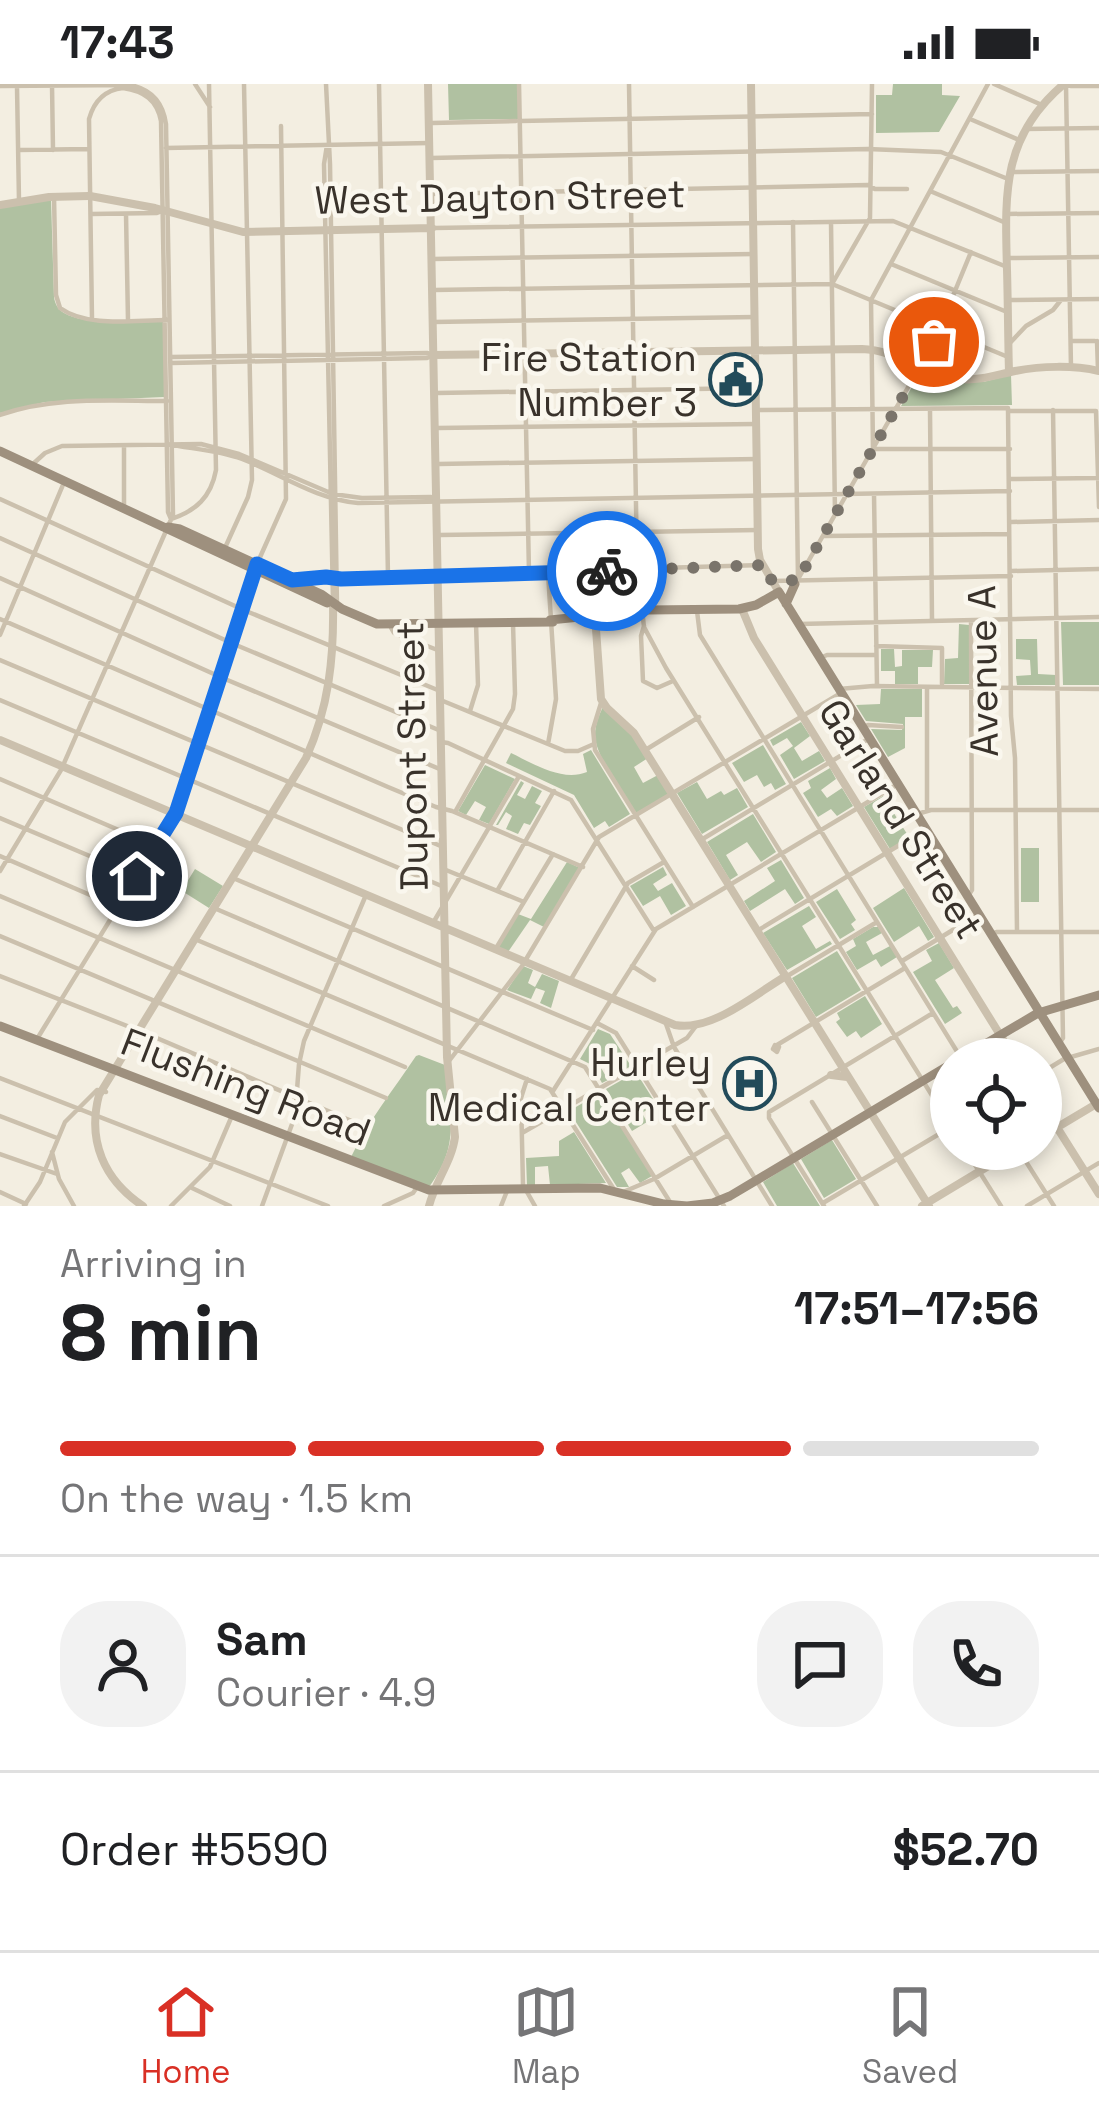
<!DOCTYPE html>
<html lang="en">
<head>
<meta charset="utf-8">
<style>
	:root { --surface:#fff; --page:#f2f2f2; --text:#202124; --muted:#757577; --line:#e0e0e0; --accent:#d93025 }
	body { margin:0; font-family:"Space Grotesk",sans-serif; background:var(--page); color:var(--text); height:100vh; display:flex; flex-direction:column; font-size:45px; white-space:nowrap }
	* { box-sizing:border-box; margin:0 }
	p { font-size:39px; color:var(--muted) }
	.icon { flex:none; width:66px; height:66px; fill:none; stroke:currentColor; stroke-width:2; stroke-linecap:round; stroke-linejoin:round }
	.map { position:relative; height:1122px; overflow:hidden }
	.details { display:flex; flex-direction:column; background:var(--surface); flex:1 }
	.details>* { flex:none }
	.buttons { position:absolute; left:930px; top:954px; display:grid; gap:24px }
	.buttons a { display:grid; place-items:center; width:132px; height:132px; border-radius:50%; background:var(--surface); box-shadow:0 6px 18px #0003; font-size:60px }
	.pin { position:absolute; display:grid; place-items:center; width:102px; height:102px; color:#fff; margin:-51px; border:6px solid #fff; border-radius:50%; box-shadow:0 3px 12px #0007 }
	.courier { position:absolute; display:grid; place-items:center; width:120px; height:120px; margin:-60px; border:9px solid #1a73e8; border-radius:50%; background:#fff; color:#222; box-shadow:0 3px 15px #0007 }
	.summary em { font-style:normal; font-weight:800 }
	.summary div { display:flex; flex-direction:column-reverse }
	.summary { display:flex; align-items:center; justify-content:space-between; height:204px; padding:0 60px }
	h1 { font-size:78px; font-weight:800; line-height:90px }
	.bar { display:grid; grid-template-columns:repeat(4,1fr); gap:18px 12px; align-content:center; height:144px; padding:0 60px }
	.bar i { height:15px; border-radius:9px; background:var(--line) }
	.bar .on { background:var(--accent) }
	.bar p { grid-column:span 4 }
	.line { display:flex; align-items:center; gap:30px; padding:0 60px; border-top:3px solid var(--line) }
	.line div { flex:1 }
	.round { display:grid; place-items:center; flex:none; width:126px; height:126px; border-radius:48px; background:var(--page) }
	.status { display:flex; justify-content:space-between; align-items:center; height:84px; padding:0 60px; background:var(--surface); direction:ltr }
	.status svg { height:33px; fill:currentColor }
	.dock { display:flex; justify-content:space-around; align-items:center; height:168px; border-top:3px solid var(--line); background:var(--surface); font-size:33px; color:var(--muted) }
	.dock a { display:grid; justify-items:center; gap:6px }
	.dock .on { color:var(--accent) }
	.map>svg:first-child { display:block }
	.green { fill:#b0c1a1 }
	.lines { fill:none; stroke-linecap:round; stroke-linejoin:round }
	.minor { stroke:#cbc0ad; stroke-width:4.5 }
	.tertiary { stroke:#cbc0ad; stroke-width:8 }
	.secondary { stroke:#9e907e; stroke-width:9 }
	.done { stroke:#7a746b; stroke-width:12; stroke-dasharray:0 21.6 }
	.route { stroke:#1a73e8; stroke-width:15 }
	.labels { text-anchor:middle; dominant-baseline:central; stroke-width:9; stroke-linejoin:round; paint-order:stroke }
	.street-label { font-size:39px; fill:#39322b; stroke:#faf7ee }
	.poi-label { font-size:39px; fill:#39322b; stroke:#faf7ee; text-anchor:end }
</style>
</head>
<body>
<div class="status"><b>17:43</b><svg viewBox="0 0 49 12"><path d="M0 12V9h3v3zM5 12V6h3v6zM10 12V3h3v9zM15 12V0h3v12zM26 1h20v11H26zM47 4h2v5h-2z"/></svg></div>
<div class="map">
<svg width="1099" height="1122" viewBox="0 0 1099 1122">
	<rect width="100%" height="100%" fill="#f3eee1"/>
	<path class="green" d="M448 0H518V35L449 36Z
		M893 0H942V11L960 12 939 48 876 49V11H892Z
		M51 115 54 213C56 228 67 231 80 235L163 238 165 313 45 318 0 329V123Z
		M921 287 983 298 1011 291 1012 321 901 322Z
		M1061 538H1099V601H1063Z
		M959 540 969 541V600H944L945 575 958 574Z
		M1016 555H1037L1038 590 1056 591V601H1017L1016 592 1031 591 1030 576 1016 575Z
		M881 565H894L895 583 902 582V566H933L932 583H918V600H895V587H881Z
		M881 605H922V633H905V664L888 673 871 645 902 646 903 640 866 637 856 621 880 620Z
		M603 623 624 639 648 674 634 683 643 699 658 691 669 710 636 729C625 710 595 673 595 651 595 641 599 631 603 623Z
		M801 638 810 652 794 664 802 677 819 667 825 677 794 695 780 671 793 662 787 654 773 662 770 656Z
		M763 661 786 700 775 706 771 699 764 703 757 691 744 698 732 679Z
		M591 666 630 730 609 743 605 737 594 744 574 711 506 679 511 669C534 680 562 698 587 688L583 670Z
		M485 681 515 695 489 740 479 736 486 723 475 717 466 731 458 727Z
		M830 684 836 695 821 706 827 714 842 704 853 722 837 732 831 725 818 733 803 709 811 704 808 697Z
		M521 697 524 699 517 711 525 715 532 702 542 707 535 719 541 722 530 741 524 739 518 750 506 745 512 732 506 728 498 741H496Z
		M697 698 707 715 721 707 724 711 737 704 748 723 702 750 677 709Z
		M883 712 909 753 890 765 864 723Z
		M753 730 776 768 761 778 747 758 726 771 738 791 730 796 707 758Z
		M1021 764H1039V818H1021Z
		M781 776 804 814 795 820 785 805 750 827 744 817 775 797 767 784Z
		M567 778 580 784 544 843 530 836 508 868 498 863 518 830 531 835Z
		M663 783 667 791 653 800 658 807 672 799 686 822 671 831 660 812 643 822 630 802Z
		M195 785 223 802 209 824 182 807 184 803H177L167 797 172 790 187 798Z
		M904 804 934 853 928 857 919 842 894 858 873 824Z
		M837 805 856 836 851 840 855 846 840 855 816 818Z
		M809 822 816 833 802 842 816 865 830 857 832 860 787 886 763 849Z
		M873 843H878L882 849 866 858 873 871 890 862 897 873 881 883 876 875 857 886 846 868 856 862 853 855Z
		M939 859 954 884 935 896 953 924 957 922 962 929 945 940 913 888 932 877 926 866Z
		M837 867 861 906 816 933 792 894Z
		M523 882 533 886 528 899 535 903 542 890 559 897 551 924 540 919 545 907 536 904 531 915 507 906Z
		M865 912 882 940 861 954 856 947 847 953 836 938 840 935 837 929Z
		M598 945 610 950 631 982 614 992 605 978 600 982 608 996 602 999 592 981 580 975Z
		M419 971 445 981C450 1031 461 1060 429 1103L351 1073C368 1037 394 1005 416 972Z
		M636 988 656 1020 642 1029 647 1038 632 1047 606 1005Z
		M600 1009 652 1092 640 1099 629 1084 621 1089 629 1103H617L569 1027Z
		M574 1048 606 1099 550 1101 548 1082 535 1083V1102H527L526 1074 559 1072V1057Z
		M832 1056 856 1095 824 1114 801 1075Z
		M793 1079 820 1122H777L763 1098Z"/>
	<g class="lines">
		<path class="minor" d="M195 0 210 23
			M326 0 330 80 337 522
			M379 0 388 493
			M519 0 529 489
			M629 0 637 481 644 543 666 584 951 1042
			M988 0 871 216 873 365H1010
			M994 0 1042 21
			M1067 0 1071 2H1099
			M52 1 53 66
			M0 2 130 1C151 5 163 19 166 40L173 431 61 686 0 787
			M1066 2 1071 284
			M17 3 19 117
			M123 4C144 7 157 16 161 37L168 428 171 435
			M970 35 1019 56
			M520 37 872 30
			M432 39 516 37
			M1025 45 1099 44
			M327 61 324 80 333 516
			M166 64 430 59
			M18 66 89 65
			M431 74 868 65 941 68 1008 95
			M1009 88 1099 87
			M930 107 1006 139
			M431 110 868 101 875 105H907
			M54 112 56 211 60 224C88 244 134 236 167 236
			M91 130 157 129 162 127
			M126 130 128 236
			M1006 130 1099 129
			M793 138 798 496
			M831 138 835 430
			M434 144 893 137 1007 183
			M1007 174 1099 173
			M432 175 754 170
			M891 180 1007 228
			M832 200 870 134 872 0
			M434 206 832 200 1008 273
			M1007 216 1099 215
			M92 235 89 35C94 17 105 6 123 4
			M433 238 755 233
			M1071 257H1095
			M1097 257 1098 286
			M1008 261 1026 242 1053 226 1061 216
			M171 273 427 269 434 271
			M171 279 427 274 434 271
			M437 309 756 304
			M756 326 1008 324 1011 632 1015 674 1017 848
			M930 326 932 536
			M1053 326 1062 895 1063 954 1059 960
			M1009 327H1096L1099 423
			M0 331C52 312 111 317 167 317
			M438 344 756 340
			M167 360C192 365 217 366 242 375 281 390 315 415 358 419L1010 407
			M34 379 45 369 62 362 201 360 239 370 333 410 362 414 431 413 437 416
			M438 380 757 375
			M1010 395 1099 394
			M874 410 877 602
			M0 415 246 527 440 607
			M124 423V363
			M171 435C196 427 211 413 216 386L209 0
			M1011 438 1099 436
			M439 451 758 446
			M823 452 1009 450
			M0 454 236 561 441 647
			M224 466 248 413 252 396 244 0
			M1011 487 1099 485
			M0 494 225 595 442 686
			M295 495 762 481
			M772 497 1011 492
			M797 497 934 258 971 168
			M697 527 700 551 961 974
			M0 535 388 703 436 723 452 727 583 783
			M799 540 1099 533
			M390 542 394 549 440 567
			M644 542 641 552 643 597 657 604 673 597
			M0 551 65 396
			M876 562 942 564V600
			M820 574 827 571H876
			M0 576 443 763
			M927 603V726
			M839 605 873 602 1099 605
			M0 616 444 803
			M443 617 565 667H578L594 660
			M601 619 593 645 595 666 693 823
			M470 627 478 601 476 539
			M863 644 868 641 902 643
			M441 658 448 659 571 716 654 847
			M548 660 556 615 548 489
			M647 665 699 633
			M0 695 156 762
			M455 728 513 625 515 610 513 539
			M917 730 931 726H1099
			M0 734 137 792
			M701 756 870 654
			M0 772 118 823
			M446 786 524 818
			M233 794 593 946
			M497 807 554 707
			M0 812 405 983
			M968 812 972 806 971 538
			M214 824 585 983 670 1118
			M433 839 518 694
			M757 847 926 745
			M991 850 997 848H1099
			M0 852 386 1014
			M197 856 550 1005 615 1107
			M495 866 553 770
			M902 877 979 830
			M632 882 654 896
			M789 891 877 838
			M0 892 145 949 368 1044
			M570 897 628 799 664 778
			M665 937 674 963 772 1122
			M597 939 616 949 724 1122
			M37 955 175 730 257 480 286 415 281 42
			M775 961 779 963 777 968 773 965Z
			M777 961 905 884
			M449 977 522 882 599 753 841 609
			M1041 989 1064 975 1099 965
			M0 994 328 1122
			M527 995 521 1014 523 1101 535 1122
			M553 1007 656 845 898 700
			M812 1018 877 1122
			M0 1032 57 1054
			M522 1049 687 954 696 942
			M965 1065 1001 1122
			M1018 1065 1054 1122
			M52 1068 59 1095 74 1122
			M0 1070 57 1090
			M192 1104 230 1122
			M0 1108 26 1120
			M623 1108 654 1095 728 1051
			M823 1119 951 1043
			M24 1122 40 1098 65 1038 97 1006 106 1008
			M171 1122 210 1083 231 1034
			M262 1122 295 1032 299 980 304 957 366 811
			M384 1122 413 1109 418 1102
			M501 1122 507 1107
			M824 1122 769 1034V1028L933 929
			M1027 1122 1099 1079"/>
		<path class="tertiary" d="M428 0 447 973 455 1053C452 1077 435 1098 429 1122
			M751 0 758 465 760 476 779 508
			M90 112 155 124 243 148 432 144
			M0 121 49 113 89 112
			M434 271 862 265C897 266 925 291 960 295 979 297 996 291 1015 287 1041 282 1073 281 1099 287
			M1009 288C1008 254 1008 220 1007 186 1005 111 1001 53 1064 0
			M742 525 754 554 1015 975
			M595 531 601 615 607 624 634 649 929 1122
			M0 656 675 941C712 948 755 910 786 892
			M831 991 847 993
			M1041 1018 1099 1110
			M1041 1053 1098 1019
			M143 1122C104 1096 87 1057 99 1011L306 674C329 623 334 574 333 519
			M922 1122 1010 1069"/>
		<path class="secondary" d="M0 367 327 519
			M168 443 180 445 321 510 342 525 377 540 553 538
			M786 520 795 500
			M550 536 648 526 739 525 756 521 779 508 1099 1024
			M0 942 429 1106 600 1104 664 1120 687 1122
			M960 975 1038 929 1099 911
			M687 1122 713 1119 730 1112 951 980"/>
	</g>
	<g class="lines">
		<path class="done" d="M607 487 763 481 772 497 798 496 934 258"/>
		<path class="route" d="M137 792 176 729 257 480 292 496 326 493 341 495 607 487"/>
	</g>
	<defs>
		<symbol id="civic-ring" viewBox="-11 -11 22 22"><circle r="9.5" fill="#faf7ee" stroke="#224b5a" stroke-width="1.5"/><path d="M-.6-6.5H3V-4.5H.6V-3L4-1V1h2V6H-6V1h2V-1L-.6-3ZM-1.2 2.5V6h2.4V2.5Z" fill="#224b5a"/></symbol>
		<symbol id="hospital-ring" viewBox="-11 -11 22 22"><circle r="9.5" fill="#faf7ee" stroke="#224b5a" stroke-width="1.5"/><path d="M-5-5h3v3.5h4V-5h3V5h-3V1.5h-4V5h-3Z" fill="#224b5a"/></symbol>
	</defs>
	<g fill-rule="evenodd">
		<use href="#civic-ring" x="706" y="266" width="59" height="59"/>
		<use href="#hospital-ring" x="720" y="970" width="59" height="59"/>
	</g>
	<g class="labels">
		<g class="street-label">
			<text transform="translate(500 113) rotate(-1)">West Dayton Street</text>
			<text transform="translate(983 587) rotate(-91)">Avenue A</text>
			<text transform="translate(412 672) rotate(-91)">Dupont Street</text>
			<text transform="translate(901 735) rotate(58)">Garland Street</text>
			<text transform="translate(246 1003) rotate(21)">Flushing Road</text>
		</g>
		<g class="poi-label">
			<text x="697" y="273">Fire Station<tspan x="697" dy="45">Number 3</tspan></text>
			<text x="711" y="978">Hurley<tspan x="711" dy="45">Medical Center</tspan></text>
		</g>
	</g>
</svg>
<div class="buttons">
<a><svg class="icon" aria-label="locate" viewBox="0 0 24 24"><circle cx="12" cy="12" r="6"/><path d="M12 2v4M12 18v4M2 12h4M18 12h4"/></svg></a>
</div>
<div class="pin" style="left:934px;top:258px;background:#ea580c"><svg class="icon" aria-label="bag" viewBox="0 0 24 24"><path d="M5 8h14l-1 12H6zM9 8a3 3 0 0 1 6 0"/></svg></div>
<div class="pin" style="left:137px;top:792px;background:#1f2937"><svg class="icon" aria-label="home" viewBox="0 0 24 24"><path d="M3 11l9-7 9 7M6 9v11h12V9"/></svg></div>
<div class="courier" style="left:607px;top:487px"><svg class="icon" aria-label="bike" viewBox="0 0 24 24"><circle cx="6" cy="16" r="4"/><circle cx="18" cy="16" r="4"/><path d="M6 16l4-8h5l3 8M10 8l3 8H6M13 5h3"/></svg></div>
</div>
<section class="details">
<div class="summary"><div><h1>8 min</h1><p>Arriving in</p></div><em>17:51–17:56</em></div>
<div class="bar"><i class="on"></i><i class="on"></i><i class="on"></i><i></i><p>On the way · 1.5 km</p></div>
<div class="line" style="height:216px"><a class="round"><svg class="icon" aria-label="person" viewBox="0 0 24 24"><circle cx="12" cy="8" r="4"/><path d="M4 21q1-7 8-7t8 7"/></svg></a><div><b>Sam</b><p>Courier · 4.9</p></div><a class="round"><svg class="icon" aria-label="chat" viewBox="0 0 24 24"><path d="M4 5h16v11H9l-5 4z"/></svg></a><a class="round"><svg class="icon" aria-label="phone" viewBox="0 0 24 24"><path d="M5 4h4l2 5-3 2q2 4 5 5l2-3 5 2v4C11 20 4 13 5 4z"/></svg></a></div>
<div class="line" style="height:156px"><div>Order #5590</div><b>$52.70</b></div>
</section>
<nav class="dock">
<a class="on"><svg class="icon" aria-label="home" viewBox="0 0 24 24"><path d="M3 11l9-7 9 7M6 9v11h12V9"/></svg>Home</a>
<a><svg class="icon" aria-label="map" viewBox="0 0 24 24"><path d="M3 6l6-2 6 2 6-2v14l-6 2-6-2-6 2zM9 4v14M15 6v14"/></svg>Map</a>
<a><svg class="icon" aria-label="saved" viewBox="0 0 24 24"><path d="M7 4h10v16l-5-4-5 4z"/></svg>Saved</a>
</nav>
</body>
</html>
